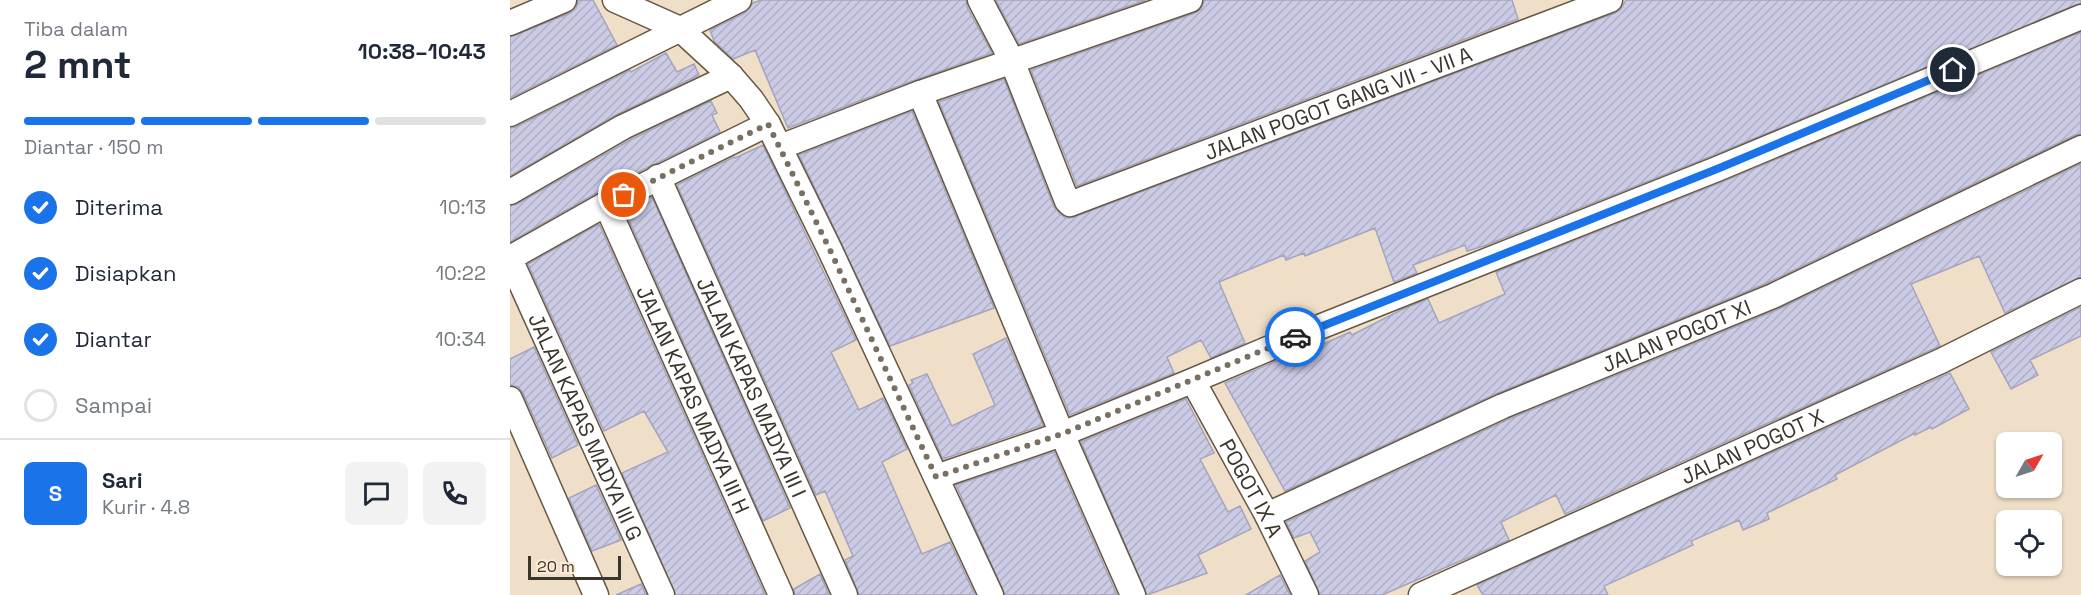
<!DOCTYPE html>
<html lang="id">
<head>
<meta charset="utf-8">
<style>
	:root { --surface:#fff; --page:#f2f2f3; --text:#1f2937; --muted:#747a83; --line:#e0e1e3; --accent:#1a73e8 }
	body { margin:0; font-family:"Space Grotesk",sans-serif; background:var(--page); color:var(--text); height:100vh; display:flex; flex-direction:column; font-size:22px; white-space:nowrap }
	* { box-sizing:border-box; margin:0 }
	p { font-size:20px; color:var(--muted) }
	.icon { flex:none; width:33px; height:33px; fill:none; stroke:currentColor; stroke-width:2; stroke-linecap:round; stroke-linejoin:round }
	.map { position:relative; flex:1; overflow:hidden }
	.sheet { display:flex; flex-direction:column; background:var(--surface); width:510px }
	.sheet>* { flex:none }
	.needle { width:39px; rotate:51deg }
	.buttons { position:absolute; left:1486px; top:432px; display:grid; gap:12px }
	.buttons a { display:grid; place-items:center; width:66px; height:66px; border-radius:9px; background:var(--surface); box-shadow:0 2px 4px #0004; font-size:30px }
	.scale { position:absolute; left:18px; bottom:15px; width:93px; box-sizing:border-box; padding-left:6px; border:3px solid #3b342b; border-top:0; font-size:16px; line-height:21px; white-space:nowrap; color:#3b342b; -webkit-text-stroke:4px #fdecd5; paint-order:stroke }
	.pin { position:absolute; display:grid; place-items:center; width:51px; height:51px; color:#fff; margin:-26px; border:3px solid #fff; border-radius:50%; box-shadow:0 2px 6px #0007 }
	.courier { position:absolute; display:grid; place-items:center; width:60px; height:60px; margin:-30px; border:4px solid #1a73e8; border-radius:50%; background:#fff; color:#222; box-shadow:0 2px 8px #0007 }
	.summary em { font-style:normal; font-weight:600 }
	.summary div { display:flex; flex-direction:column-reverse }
	.summary { display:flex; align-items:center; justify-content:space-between; height:102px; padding:0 24px }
	h1 { font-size:39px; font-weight:600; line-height:45px }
	.bar { display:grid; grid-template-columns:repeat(4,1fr); gap:9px 6px; align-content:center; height:72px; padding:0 24px }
	.bar i { height:8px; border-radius:4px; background:var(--line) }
	.bar .on { background:var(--accent) }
	.bar p { grid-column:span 4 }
	.line { display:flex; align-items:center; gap:15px; padding:0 24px; border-top:2px solid var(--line) }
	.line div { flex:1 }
	.round { display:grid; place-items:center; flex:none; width:63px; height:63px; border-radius:9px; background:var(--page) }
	ol { padding:0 24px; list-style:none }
	li { display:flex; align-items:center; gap:18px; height:66px }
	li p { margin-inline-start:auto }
	li .icon { padding:6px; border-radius:50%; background:var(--accent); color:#fff; stroke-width:4 }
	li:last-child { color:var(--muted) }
	li i { width:33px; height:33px; border:3px solid var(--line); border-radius:50% }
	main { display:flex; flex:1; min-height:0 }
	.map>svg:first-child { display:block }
	.building { fill:url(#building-hatch); stroke:#a5a4bd; stroke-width:1.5 }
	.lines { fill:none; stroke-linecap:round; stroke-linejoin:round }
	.minor-casing { stroke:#675844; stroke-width:27 }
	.minor { stroke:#fff; stroke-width:24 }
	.done { stroke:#7a7062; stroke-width:6; stroke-dasharray:0 10.8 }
	.route { stroke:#1a73e8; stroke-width:8 }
	.labels { text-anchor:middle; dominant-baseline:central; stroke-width:4.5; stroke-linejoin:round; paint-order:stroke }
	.street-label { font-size:21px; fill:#3b342b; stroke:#fdecd5 }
</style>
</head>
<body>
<main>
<section class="sheet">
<div class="summary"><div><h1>2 mnt</h1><p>Tiba dalam</p></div><em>10:38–10:43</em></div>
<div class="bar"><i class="on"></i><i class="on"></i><i class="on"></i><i></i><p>Diantar · 150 m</p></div>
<ol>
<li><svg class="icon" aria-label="check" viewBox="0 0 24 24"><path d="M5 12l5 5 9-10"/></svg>Diterima<p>10:13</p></li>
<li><svg class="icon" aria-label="check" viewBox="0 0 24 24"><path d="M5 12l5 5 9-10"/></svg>Disiapkan<p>10:22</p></li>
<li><svg class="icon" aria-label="check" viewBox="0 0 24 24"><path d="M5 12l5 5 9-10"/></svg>Diantar<p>10:34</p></li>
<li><i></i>Sampai</li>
</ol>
<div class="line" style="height:108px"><b class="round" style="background:var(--accent);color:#fff">S</b><div><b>Sari</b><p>Kurir · 4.8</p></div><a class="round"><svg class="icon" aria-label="chat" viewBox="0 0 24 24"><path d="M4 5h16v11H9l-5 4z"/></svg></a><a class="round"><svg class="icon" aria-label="phone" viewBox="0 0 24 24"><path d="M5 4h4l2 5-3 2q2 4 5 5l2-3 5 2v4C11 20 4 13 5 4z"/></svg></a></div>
</section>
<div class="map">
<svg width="1571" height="595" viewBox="0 0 1571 595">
	<defs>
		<pattern id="building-hatch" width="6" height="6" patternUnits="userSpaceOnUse" patternTransform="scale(1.5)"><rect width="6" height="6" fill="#cbcbe5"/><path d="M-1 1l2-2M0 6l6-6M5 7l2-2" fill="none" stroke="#afafc5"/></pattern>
	</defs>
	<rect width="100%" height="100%" fill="#f0dfc8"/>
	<path class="building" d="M68 0H83L107 45 0 98V37L60 13 66 8Z
		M251 0H456L457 7 482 53 405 80 278 128 245 50 223 59 204 41 200 30 235 13 243 3Z
		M486 0H636L509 44Z
		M697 0H1002L1008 19 567 186 521 70 685 13 691 9 694 1Z
		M1116 0H1571V3L1202 156 974 246 957 251 955 245 903 265 907 273 884 282 865 228 795 256 794 253 776 260 774 255 709 282 735 343 701 358 691 340 657 357 664 373 560 415 429 102 494 79 544 207 550 214 556 218 564 217 1105 13 1111 9Z
		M1571 32V134L1565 135 1257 283 988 393 775 491 715 383 803 345 805 348 840 332 842 335 893 309 918 299 929 323 995 294 986 272 1212 182Z
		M156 53 167 72 184 64 189 75 106 115 0 176V128L6 127 120 70 121 72Z
		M201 101 207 113 202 115 210 132 90 191 0 242V206L7 204 120 140Z
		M402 111 484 308 380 346 289 155Z
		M253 145 346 340 321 352 349 410 373 398 397 449 372 462 412 554 440 542 465 595H349L335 560 343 556 315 491 306 495 167 185 224 157 225 158Z
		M1571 164V277L1495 313 1469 256 1401 284 1430 346 1055 514 1046 495 991 522 999 540 872 595H810L795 561 810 552 800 532 784 538 776 522 999 419 1269 309Z
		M142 197 280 508 253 521 115 211Z
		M89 224 255 595H166L112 473 158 452 134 411 94 431 18 264Z
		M1571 307V336L1520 360 1528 375 1501 389 1481 352Z
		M496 338 533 425 433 459 399 385 403 383 401 380 417 374 442 426 485 405 463 354Z
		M24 347 68 445 42 458 13 393 8 387 0 385V359Z
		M1440 373 1459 409 1422 429 1421 427 1405 435V433L1325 475 1327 479 1257 513 1259 519 1233 530 1229 520 1181 541 1183 545 1094 586 1098 595H973L967 585Z
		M676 399 704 453 690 459 718 512 730 506 741 529 688 555 697 573 637 595 571 442Z
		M544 452 607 595H495L446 485Z
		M86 485 111 540 82 551 59 498Z
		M310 574 319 595H285L284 589Z
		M770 575 780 595H736Z
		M131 584 136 595H106Z"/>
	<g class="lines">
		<defs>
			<g id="minor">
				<path d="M105 0 170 29 221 76 241 99 258 124 319 248 481 595"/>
				<path id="s1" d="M470 0 502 61 557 201 560 204 1100 0"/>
				<path d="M0 23 54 0"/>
				<path d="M410 93 680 0"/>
				<path d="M0 114 229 0"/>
				<path d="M270 147 410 93 552 434 623 595"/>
				<path id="s2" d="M148 177 335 595"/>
				<path d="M0 192 113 127 221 76"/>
				<path id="s3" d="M96 204 271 595"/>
				<path d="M0 258 96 204 258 124"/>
				<path id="s4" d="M0 259 152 595"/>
				<path id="s5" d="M683 381 757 515 796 595"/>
				<path d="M0 399 86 595"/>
				<path d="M426 477 552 434 677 383 812 326 1207 169 1571 17"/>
				<path id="s6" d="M757 515 993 406 1263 296 1571 148"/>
				<path id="s7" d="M911 595 1431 361 1571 291"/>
			</g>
		</defs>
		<use href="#minor" class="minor-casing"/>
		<use href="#minor" class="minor"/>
	</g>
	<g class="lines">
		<path class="done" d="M114 195 258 124 319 248 426 477 552 434 785 337"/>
		<path class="route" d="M785 337 1207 169 1443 70"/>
	</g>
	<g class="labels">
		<g class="street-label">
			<text stroke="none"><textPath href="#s1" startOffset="510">JALAN POGOT GANG VII - VII A</textPath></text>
			<text stroke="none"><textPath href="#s6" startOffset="447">JALAN POGOT XI</textPath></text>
			<text stroke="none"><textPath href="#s2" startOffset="230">JALAN KAPAS MADYA III I</textPath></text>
			<text stroke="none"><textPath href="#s3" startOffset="214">JALAN KAPAS MADYA III H</textPath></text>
			<text stroke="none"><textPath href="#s4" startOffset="184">JALAN KAPAS MADYA III G</textPath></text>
			<text stroke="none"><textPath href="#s7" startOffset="363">JALAN POGOT X</textPath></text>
			<text stroke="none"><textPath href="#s5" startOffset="122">POGOT IX A</textPath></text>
		</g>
	</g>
</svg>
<div class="buttons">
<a><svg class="needle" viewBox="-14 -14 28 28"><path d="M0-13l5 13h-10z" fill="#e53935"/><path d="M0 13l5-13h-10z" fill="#747a83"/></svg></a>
<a><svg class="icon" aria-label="locate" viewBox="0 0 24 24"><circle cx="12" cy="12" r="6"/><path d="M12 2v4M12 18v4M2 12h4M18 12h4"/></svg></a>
</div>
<div class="scale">20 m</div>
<div class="pin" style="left:114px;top:195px;background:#ea580c"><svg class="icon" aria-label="bag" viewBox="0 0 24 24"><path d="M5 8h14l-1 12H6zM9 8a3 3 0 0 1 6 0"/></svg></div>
<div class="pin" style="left:1443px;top:70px;background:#1f2937"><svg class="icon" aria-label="home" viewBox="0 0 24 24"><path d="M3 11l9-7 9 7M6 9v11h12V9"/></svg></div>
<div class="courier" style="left:785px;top:337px"><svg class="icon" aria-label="car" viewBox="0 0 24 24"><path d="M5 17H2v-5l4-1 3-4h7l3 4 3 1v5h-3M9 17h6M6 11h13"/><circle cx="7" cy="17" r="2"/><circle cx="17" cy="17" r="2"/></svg></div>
</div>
</main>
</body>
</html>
